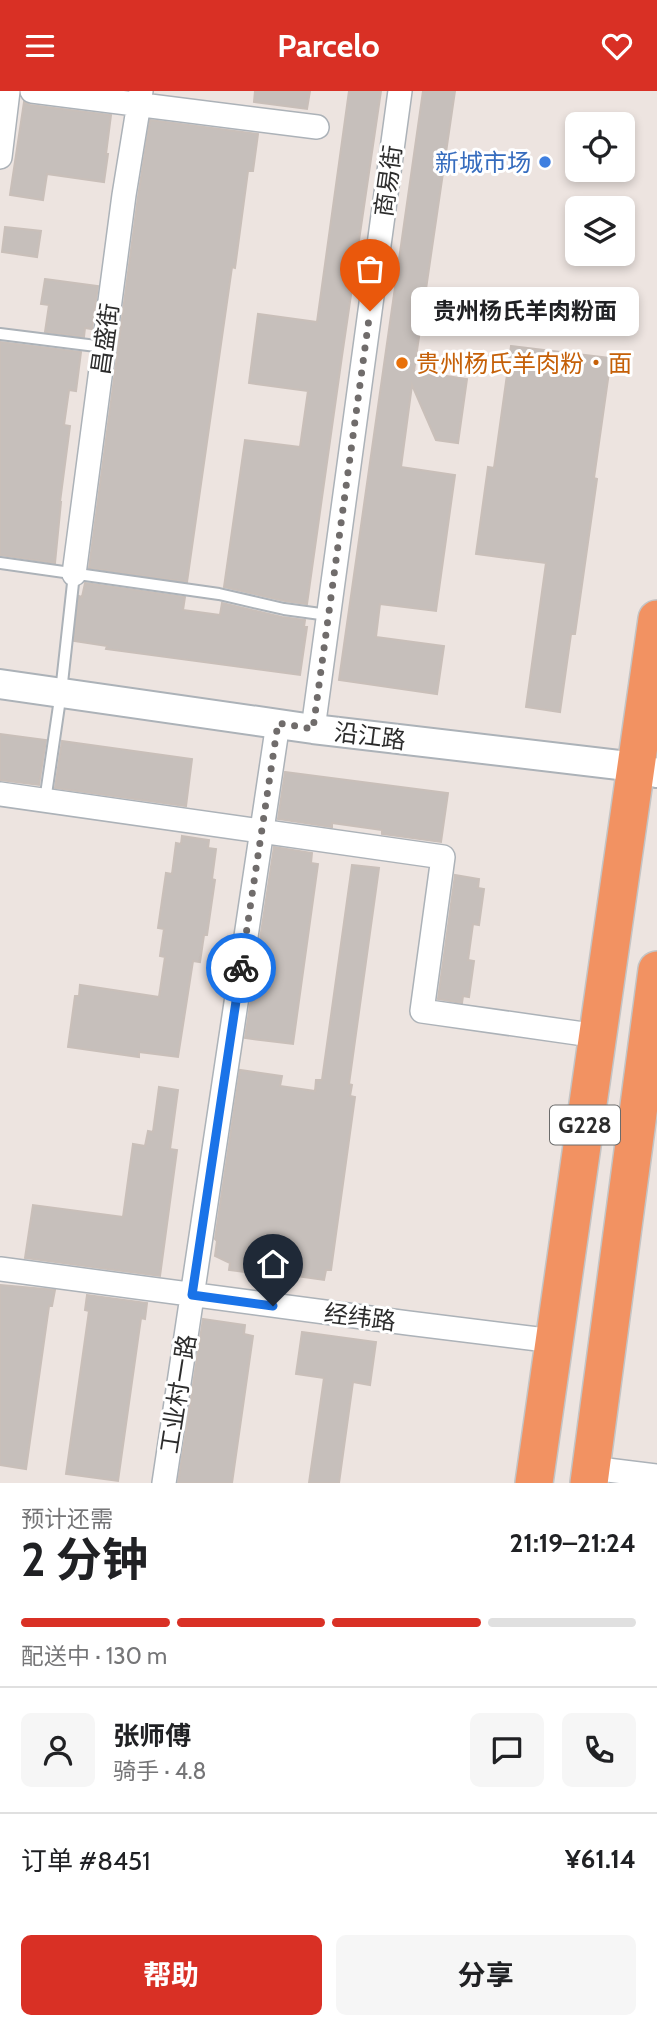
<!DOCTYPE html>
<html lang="zh">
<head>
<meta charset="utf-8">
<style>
	:root { --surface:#fff; --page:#f6f6f6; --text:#202124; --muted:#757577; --line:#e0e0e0; --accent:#d93025 }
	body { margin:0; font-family:Cabin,"Noto Sans SC",sans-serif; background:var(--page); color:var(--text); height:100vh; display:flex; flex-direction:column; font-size:26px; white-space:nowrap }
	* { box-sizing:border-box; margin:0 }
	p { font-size:23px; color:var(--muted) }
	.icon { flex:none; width:38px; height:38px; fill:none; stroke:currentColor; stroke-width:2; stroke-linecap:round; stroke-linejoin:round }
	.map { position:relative; height:1392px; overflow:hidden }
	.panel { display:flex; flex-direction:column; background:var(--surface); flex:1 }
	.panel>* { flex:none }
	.buttons { position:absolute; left:565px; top:21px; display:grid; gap:14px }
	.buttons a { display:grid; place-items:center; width:70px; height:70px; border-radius:10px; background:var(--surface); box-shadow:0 4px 10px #0003; font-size:35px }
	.pin { position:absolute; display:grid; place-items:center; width:60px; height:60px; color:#fff; margin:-72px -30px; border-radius:50% 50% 50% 0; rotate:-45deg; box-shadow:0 0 7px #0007 }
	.pin .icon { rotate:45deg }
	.courier { position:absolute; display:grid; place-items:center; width:70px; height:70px; margin:-35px; border:5px solid #1a73e8; border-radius:50%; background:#fff; color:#222; box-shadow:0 2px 9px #0007 }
	.bubble { position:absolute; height:49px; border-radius:10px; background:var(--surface); box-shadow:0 4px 10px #0003; font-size:23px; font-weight:700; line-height:49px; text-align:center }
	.overview em { font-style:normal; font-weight:700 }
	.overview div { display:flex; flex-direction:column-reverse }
	.overview { display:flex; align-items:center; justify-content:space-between; height:119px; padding:0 21px }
	h1 { font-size:46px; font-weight:700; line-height:52px }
	.bar { display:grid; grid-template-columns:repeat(4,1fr); gap:10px 7px; align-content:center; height:84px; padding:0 21px }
	.bar i { height:9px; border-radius:5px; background:var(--line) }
	.bar .on { background:var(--accent) }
	.bar p { grid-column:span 4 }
	.line { display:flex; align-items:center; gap:18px; padding:0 21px; border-top:2px solid var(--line) }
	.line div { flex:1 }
	.round { display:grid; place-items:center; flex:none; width:74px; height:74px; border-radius:10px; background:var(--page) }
	.button { display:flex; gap:14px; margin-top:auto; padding:14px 21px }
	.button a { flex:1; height:80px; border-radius:10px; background:var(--accent); color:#fff; font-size:28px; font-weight:700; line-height:80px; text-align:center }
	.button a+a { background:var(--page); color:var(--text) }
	header { display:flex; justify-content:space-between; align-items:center; height:91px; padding:0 21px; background:var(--accent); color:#fff; font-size:32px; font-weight:700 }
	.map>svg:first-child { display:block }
	.building { fill:#c6bfbb; stroke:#c9bfb9; stroke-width:2 }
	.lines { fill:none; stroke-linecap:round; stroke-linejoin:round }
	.service-casing { stroke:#acb2b8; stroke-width:14 }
	.minor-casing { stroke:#acb2b8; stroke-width:26 }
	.tertiary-casing { stroke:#acb2b8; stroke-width:32 }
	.trunk-casing { stroke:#c4c4c4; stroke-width:40 }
	.service { stroke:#fff; stroke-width:10 }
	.minor { stroke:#fff; stroke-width:23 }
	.tertiary { stroke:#fff; stroke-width:28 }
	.trunk { stroke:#f29262; stroke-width:37 }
	.done { stroke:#706c6b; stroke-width:7; stroke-dasharray:0 12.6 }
	.route { stroke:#1a73e8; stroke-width:9 }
	.shop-dot { fill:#3f7fe0; stroke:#fff; stroke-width:2.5 }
	.food-dot { fill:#e8710a; stroke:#fff; stroke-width:2.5 }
	.labels { text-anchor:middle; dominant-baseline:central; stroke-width:6; stroke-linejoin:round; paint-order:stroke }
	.shield { fill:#fff; stroke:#6b6b6b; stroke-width:2 }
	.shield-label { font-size:23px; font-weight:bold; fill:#2c2c2c }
	.shop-label { font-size:24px; fill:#366cbe; stroke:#fff; text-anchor:end }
	.street-label { font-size:24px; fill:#2c2c2c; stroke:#fff }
	.food-label { font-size:24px; fill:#c56008; stroke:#fff; text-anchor:start }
</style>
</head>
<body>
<header><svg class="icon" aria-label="menu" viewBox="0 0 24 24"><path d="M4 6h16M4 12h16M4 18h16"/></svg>Parcelo<svg class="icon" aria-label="heart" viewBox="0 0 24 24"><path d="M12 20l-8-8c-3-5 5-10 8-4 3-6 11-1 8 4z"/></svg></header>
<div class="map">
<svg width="657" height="1392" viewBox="0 0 657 1392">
	<rect width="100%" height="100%" fill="#ede4e0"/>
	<path class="building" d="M255 0H310L307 18 254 11Z
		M349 0H381L342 265 307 513 285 510 224 496 245 349 300 356 308 300 249 292 258 223 317 231Z
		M423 0H455L414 280 467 288 458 352 436 349 412 294 401 376 455 384 436 520 380 513 376 546 444 555 437 603 339 589Z
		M24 11 30 14 111 24 106 63H108L104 91 47 83 43 109 10 104Z
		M150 29 258 43 253 80H248L235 177 232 176 187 491 89 477 138 106Z
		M5 136 41 140 37 166 2 161Z
		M45 188 98 195 92 238 85 237 84 246 45 241 49 214 41 213Z
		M0 251 81 261 76 300 69 299 64 334 70 335 60 411H61L55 472 0 464Z
		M511 255 611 267 594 387 597 388 575 543H571L560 621 526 616 546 472 476 463 488 376 494 377Z
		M85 492 185 506 183 519 220 524 222 512 282 526 305 529 304 536H307L300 584 106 558 107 555 74 550 79 505 82 506Z
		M0 643 46 649 39 694 0 689Z
		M62 650 192 668 186 715 55 697Z
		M285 681 448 702 441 751 382 743V739L332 732V736L278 728Z
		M182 745 209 749 208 757 216 758 212 788 215 789 207 844H204L200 871 193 870 178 966 139 961V966L68 956 75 905H79L80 894 159 906 165 866 160 865 164 838 158 837 166 782 172 783 176 752 181 753Z
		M274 756 312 762 311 772 318 773 293 953 245 947Z
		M352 774 379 777 349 993 352 994 350 1005 355 1006 331 1179H326L324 1189 261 1180V1183L229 1179 230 1172 215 1165 217 1150 215 1148 240 979 282 985 280 995 315 1000 316 989H322Z
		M455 784 479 788 478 797 484 798 479 834 473 833 468 869 474 870 469 906 463 905 462 912 438 908Z
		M159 996 178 999 170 1058 177 1059 160 1185 25 1167 33 1114 123 1126 133 1053 145 1055 148 1040 153 1041Z
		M0 1194 55 1199 52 1215H49L26 1378 0 1374Z
		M87 1204 147 1212 145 1228 141 1227 118 1390 66 1383 89 1220 85 1219Z
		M203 1228 245 1234 244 1243 253 1245 232 1392H178Z
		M302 1241 376 1251 370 1294 353 1291 339 1392H309L324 1287 296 1283Z"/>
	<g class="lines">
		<defs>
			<path id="service" d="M0 243 104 256
				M0 472 219 503 284 518 328 524
				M45 710 61 601 74 483"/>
			<path id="minor" d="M32 0 317 36
				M0 66 8 0
				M74 483 124 104 141 0
				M313 638 400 0
				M0 703 443 766 422 920 598 945
				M0 1178 408 1232 554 1250
				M591 1377 657 1385
				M164 1392 278 632"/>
			<path id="tertiary" d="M0 593 313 638 636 676 657 682"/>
			<path id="trunk" d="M534 1392 657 528
				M589 1392 657 879"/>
		</defs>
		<use href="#service" class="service-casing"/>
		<use href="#minor" class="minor-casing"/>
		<use href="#tertiary" class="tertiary-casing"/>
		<use href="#trunk" class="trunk-casing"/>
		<use href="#service" class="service"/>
		<use href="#minor" class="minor"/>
		<use href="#tertiary" class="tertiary"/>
		<use href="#trunk" class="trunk"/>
	</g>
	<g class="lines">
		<path class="done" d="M241 877 278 632 313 638 370 220"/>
		<path class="route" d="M241 877 192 1204 273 1215"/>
	</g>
	<circle class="shop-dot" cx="545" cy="71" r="7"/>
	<circle class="food-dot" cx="402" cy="272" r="7"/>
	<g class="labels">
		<rect class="shield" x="550" y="1014.5" width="70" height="39" rx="5"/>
		<g class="shield-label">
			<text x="585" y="1034">G228</text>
		</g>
		<g class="shop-label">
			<text x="531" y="71">新城市场</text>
		</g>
		<g class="street-label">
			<text transform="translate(388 90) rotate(-82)">商易街</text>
			<text transform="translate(105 248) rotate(-82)">昌盛街</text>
			<text transform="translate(370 645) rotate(7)">沿江路</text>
			<text transform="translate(360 1226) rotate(7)">经纬路</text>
			<text transform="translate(178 1303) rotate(-81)">工业村一路</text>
		</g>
		<g class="food-label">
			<text x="416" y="272">贵州杨氏羊肉粉・面</text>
		</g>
	</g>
</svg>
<div class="buttons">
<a><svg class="icon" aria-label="locate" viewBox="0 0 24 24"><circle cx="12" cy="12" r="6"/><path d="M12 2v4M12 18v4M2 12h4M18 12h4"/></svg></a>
<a><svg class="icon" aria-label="layers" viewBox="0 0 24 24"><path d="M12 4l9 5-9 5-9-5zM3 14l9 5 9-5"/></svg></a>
</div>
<div class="pin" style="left:370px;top:220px;background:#ea580c"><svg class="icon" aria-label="bag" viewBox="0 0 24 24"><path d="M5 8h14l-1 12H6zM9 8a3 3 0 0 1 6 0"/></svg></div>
<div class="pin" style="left:273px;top:1215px;background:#1f2937"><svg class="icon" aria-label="home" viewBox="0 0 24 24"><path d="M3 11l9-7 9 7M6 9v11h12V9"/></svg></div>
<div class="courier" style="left:241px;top:877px"><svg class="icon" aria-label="bike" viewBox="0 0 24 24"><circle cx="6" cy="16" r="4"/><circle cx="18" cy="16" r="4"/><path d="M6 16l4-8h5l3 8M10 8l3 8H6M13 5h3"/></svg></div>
<div class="bubble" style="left:411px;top:196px;width:228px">贵州杨氏羊肉粉面</div>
</div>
<section class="panel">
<div class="overview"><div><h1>2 分钟</h1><p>预计还需</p></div><em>21:19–21:24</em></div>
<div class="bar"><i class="on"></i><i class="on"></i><i class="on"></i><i></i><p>配送中 · 130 m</p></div>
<div class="line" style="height:126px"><a class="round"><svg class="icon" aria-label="person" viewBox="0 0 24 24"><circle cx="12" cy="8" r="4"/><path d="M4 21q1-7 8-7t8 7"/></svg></a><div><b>张师傅</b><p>骑手 · 4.8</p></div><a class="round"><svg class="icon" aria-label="chat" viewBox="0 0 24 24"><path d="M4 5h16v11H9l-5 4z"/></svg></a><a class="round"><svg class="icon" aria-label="phone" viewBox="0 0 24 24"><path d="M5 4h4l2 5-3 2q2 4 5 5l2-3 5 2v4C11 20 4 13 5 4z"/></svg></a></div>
<div class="line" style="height:91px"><div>订单 #8451</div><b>¥61.14</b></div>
<div class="button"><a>帮助</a><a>分享</a></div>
</section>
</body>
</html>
